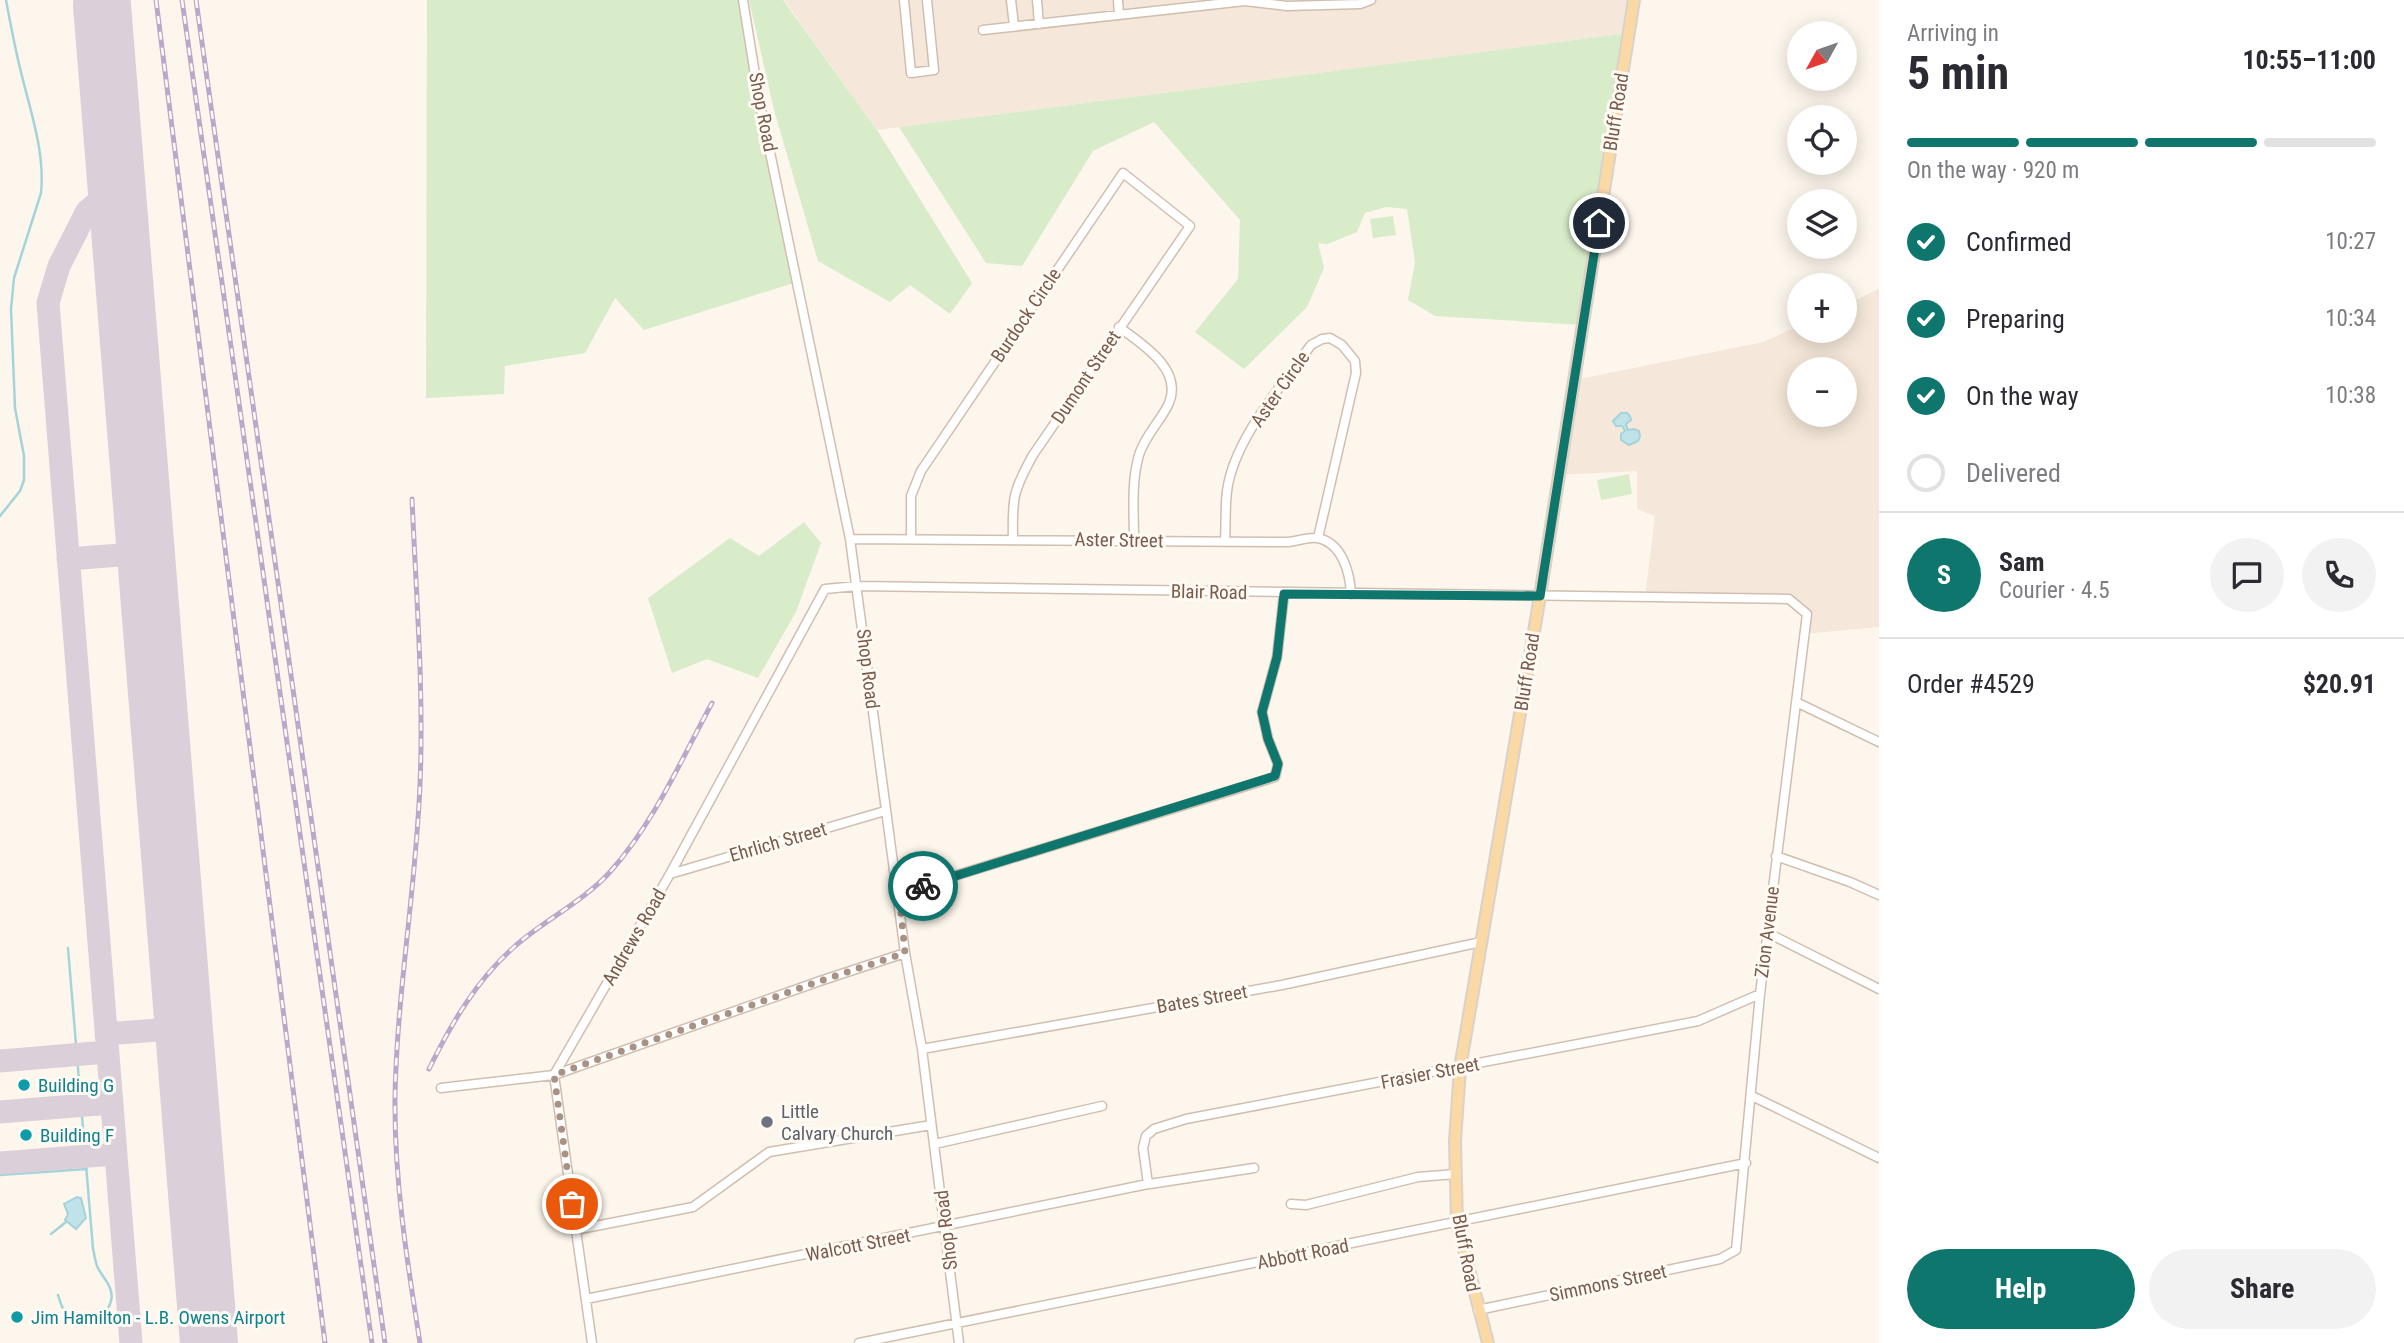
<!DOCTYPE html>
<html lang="en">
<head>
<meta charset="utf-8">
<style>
	:root { --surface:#fff; --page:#f2f2f3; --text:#2b2b33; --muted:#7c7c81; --line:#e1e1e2; --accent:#0f766e }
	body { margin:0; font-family:"Roboto Condensed",sans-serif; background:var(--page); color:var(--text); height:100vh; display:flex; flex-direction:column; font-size:26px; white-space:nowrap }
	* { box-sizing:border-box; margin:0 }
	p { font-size:23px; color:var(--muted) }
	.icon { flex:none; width:38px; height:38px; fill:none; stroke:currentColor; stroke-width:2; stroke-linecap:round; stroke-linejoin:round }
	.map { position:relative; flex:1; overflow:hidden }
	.side { display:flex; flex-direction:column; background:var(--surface); width:525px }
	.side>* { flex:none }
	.needle { width:46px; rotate:230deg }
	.tools { position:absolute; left:1787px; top:21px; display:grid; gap:14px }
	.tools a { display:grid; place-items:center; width:70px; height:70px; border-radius:50%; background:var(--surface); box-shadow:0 4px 18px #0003; font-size:35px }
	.pin { position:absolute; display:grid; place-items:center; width:60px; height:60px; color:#fff; margin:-30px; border:4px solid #fff; border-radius:50%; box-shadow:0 2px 7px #0007 }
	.courier { position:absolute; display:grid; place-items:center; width:70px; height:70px; margin:-35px; border:5px solid #0f766e; border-radius:50%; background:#fff; color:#222; box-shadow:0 2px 9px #0007 }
	.headline em { font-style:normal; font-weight:700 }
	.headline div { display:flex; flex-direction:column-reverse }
	.headline { display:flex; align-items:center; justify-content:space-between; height:119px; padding:0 28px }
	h1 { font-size:46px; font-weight:700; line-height:52px }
	.bar { display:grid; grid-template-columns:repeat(4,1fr); gap:10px 7px; align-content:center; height:84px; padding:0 28px }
	.bar i { height:9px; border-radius:5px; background:var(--line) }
	.bar .on { background:var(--accent) }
	.bar p { grid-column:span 4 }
	.line { display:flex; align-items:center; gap:18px; padding:0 28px; border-top:2px solid var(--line) }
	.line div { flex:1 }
	.round { display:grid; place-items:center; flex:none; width:74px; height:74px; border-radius:37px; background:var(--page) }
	ol { padding:0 28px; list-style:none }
	li { display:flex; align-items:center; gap:21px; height:77px }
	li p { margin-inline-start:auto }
	li .icon { padding:7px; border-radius:50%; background:var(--accent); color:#fff; stroke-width:4 }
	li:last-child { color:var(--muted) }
	li i { width:38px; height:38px; border:4px solid var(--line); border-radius:50% }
	.action { display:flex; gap:14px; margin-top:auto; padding:14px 28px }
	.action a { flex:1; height:80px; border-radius:42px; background:var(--accent); color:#fff; font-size:28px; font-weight:700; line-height:80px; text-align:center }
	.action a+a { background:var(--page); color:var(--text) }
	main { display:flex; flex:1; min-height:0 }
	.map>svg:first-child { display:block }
	.residential { fill:#f5e8da; fill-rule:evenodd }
	.green { fill:#d8ecc9 }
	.water { fill:#bfe3e8; stroke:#a5d3da; stroke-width:2 }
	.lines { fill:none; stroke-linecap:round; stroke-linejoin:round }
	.stream { stroke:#a5d3da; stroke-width:2.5 }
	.taxiway { stroke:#dbcfda; stroke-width:23 }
	.runway { stroke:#dbcfda; stroke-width:58 }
	.minor-casing { stroke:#d1beb0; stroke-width:11 }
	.major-casing { stroke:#dad1cd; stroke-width:14 }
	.minor { stroke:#fff; stroke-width:8 }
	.major { stroke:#fbd9a5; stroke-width:10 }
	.rail-casing { stroke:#b9a8c9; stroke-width:5 }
	.rail { stroke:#fffaf3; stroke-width:2.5; stroke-dasharray:8; stroke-linecap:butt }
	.done { stroke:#a89285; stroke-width:7; stroke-dasharray:0 12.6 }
	.route { stroke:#0f766e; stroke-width:9 }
	.culture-dot { fill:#0f9aa8; stroke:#fffaf3; stroke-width:2.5 }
	.worship-dot { fill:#6b7280; stroke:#fffaf3; stroke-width:2.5 }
	.labels { text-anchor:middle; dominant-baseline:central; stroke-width:6; stroke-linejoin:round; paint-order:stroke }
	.street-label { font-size:19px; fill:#7a5c4d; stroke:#fffaf3 }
	.culture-label { font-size:19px; fill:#0d838f; stroke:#fffaf3; text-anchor:start }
	.worship-label { font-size:19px; fill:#5b616d; stroke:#fffaf3; text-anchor:start }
</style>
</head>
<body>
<main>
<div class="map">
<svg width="1879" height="1343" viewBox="0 0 1879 1343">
	<rect width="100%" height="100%" fill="#fdf6ec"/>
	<path class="residential" d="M784 0H1634L1629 33 877 130Z
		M1879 289V627L1804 634 1807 614 1789 599 1645 597 1655 516 1637 509V471L1559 475 1574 380 1763 342 1799 326V331H1844L1845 305ZM1799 369H1844V415H1799Z"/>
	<path class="green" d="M427 0H744L797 282 644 330 615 298 585 353 505 366 504 394 426 398Z
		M749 0H783L877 130 972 283 950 314 910 285 890 302 818 261 774 110Z
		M1629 33 1583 325 1435 316 1408 300 1415 262 1407 209 1386 207 1365 213 1357 232 1328 244 1318 243 1324 268 1307 307 1244 369 1195 332 1238 279 1240 220 1154 122 1093 151 1022 266 986 263 899 127Z
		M1393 216 1396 235 1373 238 1370 219Z
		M1629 474 1632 494 1601 500 1597 480Z
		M804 522 821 543 796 612 758 678 707 659 672 673 648 598 730 538 759 556Z"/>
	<path class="water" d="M1621 413H1627L1630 416 1631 420 1626 424 1628 430 1634 429 1639 431 1640 436 1638 441 1629 445 1621 440V434L1625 431 1622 426H1616L1613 421Z
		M77 1197 81 1198 86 1218 76 1229 65 1220 68 1214 64 1204Z"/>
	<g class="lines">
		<path class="stream" d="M0 516 20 491 24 480V456L15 408 11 309 14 278 41 193C45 155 32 116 23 80 16 54 11 27 6 0
			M0 1175 87 1169
			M51 1234 66 1222
			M58 1295C60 1301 61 1307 65 1311 76 1325 107 1319 111 1301 114 1288 105 1280 99 1270 95 1264 95 1256 93 1249L68 948"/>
		<path class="taxiway" d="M118 203 93 206 87 211 59 266 48 303 131 1343
			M68 559 146 553
			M106 1034 184 1028
			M0 1061 107 1052
			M0 1112 111 1103
			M0 1163 115 1154"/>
		<path class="runway" d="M102 5 209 1343"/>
		<defs>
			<path id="minor" d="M743 0 759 99 850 539 905 953 922 1049 959 1343
				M904 0 911 73 934 70 927 0
				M1011 0 1014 26
				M1037 0 1039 24
				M1118 0 1119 15
				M983 30 1245 1 1287 6 1360 4 1371 0
				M1119 327C1142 344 1183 369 1169 403 1161 421 1145 435 1139 455 1131 482 1134 513 1134 541
				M911 538V496L921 471 1123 173 1190 226 1033 455C1013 491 1012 498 1013 539
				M850 539 1288 542C1297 541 1309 537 1317 538 1342 542 1350 573 1351 594
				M1225 540C1226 524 1225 507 1227 491 1234 439 1281 387 1311 345L1322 339 1330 338 1342 345 1355 361 1356 373 1318 538
				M1796 702 1879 742
				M1776 856 1850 882 1879 895
				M670 874 885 811
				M899 893 1275 777 1278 764 1268 739 1262 712 1277 657 1284 594
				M1768 933 1879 989
				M922 1049 1282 985 1481 942
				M441 1088 554 1075 820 981 905 953
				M1752 1096 1879 1158
				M935 1144 1102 1106
				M1148 1184 1143 1148 1146 1136 1154 1129 1186 1119 1698 1021 1760 994
				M1291 1204 1306 1205 1418 1177 1456 1174
				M575 1230 693 1207 769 1152 931 1125
				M586 1299 1143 1185 1254 1168
				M592 1343 554 1075 670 874 825 589 857 586 1789 599 1807 614 1760 994 1736 1250 1720 1259 1478 1310
				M859 1343 1746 1163"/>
			<path id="major" d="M1488 1343 1457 1223 1455 1141 1460 1068 1540 596 1634 0"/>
		</defs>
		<use href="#minor" class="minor-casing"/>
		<use href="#major" class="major-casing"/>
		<use href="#minor" class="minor"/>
		<use href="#major" class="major"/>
		<defs>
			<path id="rail" d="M156 0 325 1343
				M182 0 372 1343
				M196 0 385 1343
				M412 499C416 592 424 691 420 784 416 888 397 992 395 1096 394 1179 407 1261 420 1343
				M429 1069C451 1024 476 981 514 947 544 920 583 902 610 872 654 823 681 760 712 703"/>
		</defs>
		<use href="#rail" class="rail-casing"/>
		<use href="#rail" class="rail"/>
	</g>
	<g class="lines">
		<path class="done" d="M572 1204 554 1075 820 981 905 953 899 893 923 886"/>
		<path class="route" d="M923 886 1275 776 1278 764 1268 739 1262 712 1277 657 1284 594 1540 596 1599 223"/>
	</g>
	<g class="culture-dot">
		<circle cx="24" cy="1085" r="7"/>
		<circle cx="26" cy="1135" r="7"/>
		<circle cx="17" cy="1317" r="7"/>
	</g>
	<circle class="worship-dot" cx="767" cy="1122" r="7"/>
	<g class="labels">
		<g class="street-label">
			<text transform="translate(763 112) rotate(79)">Shop Road</text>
			<text transform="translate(1616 112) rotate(-81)">Bluff Road</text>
			<text transform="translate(1026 315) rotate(-56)">Burdock Circle</text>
			<text transform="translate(1086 377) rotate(-56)">Dumont Street</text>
			<text transform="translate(1280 389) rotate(-55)">Aster Circle</text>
			<text transform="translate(1119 540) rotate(1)">Aster Street</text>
			<text transform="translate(1209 592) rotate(1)">Blair Road</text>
			<text transform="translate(868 669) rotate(83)">Shop Road</text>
			<text transform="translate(1527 672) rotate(-81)">Bluff Road</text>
			<text transform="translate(778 842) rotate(-16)">Ehrlich Street</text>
			<text transform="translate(1767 932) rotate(-83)">Zion Avenue</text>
			<text transform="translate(634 937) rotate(-60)">Andrews Road</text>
			<text transform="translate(1202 999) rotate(-10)">Bates Street</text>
			<text transform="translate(1430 1073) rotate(-11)">Frasier Street</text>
			<text transform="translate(946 1230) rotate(-97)">Shop Road</text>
			<text transform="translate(858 1245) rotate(-11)">Walcott Street</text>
			<text transform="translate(1466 1253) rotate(79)">Bluff Road</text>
			<text transform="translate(1303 1254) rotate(-11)">Abbott Road</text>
			<text transform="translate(1608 1283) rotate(-12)">Simmons Street</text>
		</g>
		<g class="culture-label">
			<text x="38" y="1085">Building G</text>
			<text x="40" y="1135">Building F</text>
			<text x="31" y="1317">Jim Hamilton - L.B. Owens Airport</text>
		</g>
		<g class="worship-label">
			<text x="781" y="1111">Little<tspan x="781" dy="22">Calvary Church</tspan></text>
		</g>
	</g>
</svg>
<div class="tools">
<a><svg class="needle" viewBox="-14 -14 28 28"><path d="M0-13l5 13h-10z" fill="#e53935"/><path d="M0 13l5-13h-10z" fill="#7c7c81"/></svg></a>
<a><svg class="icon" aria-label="locate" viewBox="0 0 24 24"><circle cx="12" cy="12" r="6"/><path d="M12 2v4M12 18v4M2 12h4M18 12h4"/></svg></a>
<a><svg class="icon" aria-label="layers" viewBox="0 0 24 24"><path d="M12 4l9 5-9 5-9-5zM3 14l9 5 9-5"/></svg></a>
<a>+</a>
<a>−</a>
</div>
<div class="pin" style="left:572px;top:1204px;background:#ea580c"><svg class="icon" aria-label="bag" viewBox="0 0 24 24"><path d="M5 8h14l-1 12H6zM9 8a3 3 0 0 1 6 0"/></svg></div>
<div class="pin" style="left:1599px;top:223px;background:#1f2937"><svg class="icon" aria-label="home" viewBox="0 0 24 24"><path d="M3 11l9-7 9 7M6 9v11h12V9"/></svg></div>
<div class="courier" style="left:923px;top:886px"><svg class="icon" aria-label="bike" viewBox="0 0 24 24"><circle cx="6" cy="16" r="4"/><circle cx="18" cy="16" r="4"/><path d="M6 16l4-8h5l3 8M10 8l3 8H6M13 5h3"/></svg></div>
</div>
<section class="side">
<div class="headline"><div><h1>5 min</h1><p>Arriving in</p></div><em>10:55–11:00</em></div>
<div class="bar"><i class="on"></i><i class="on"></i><i class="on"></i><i></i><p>On the way · 920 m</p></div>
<ol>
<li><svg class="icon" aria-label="check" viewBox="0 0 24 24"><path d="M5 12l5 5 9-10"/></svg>Confirmed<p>10:27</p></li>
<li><svg class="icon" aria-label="check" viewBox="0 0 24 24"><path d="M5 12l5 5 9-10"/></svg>Preparing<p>10:34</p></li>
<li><svg class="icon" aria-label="check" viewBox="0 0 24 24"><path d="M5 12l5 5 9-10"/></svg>On the way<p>10:38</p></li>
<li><i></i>Delivered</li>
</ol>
<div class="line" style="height:126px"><b class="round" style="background:var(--accent);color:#fff">S</b><div><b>Sam</b><p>Courier · 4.5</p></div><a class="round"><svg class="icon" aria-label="chat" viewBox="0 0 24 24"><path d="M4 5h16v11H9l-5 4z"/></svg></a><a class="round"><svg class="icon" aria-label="phone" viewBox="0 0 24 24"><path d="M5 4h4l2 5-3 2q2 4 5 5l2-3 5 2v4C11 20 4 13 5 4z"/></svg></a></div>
<div class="line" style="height:91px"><div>Order #4529</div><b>$20.91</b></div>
<div class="action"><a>Help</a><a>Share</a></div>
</section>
</main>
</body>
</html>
